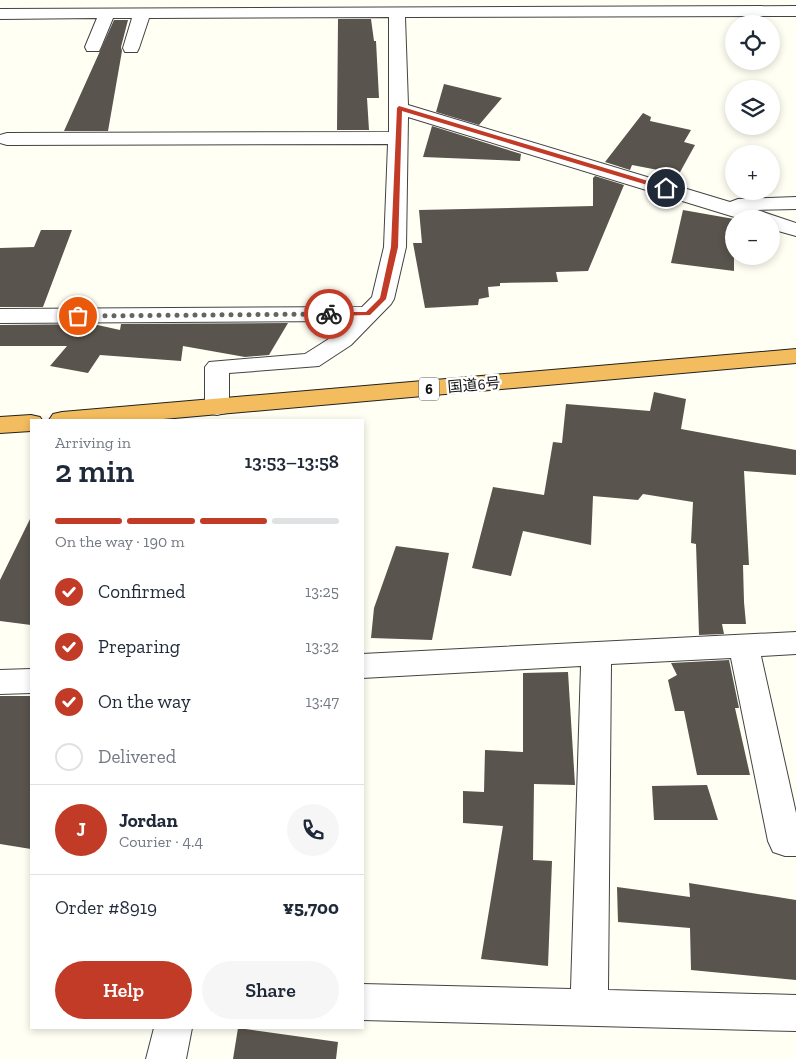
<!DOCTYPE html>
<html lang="en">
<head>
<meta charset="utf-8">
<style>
	:root { --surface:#fff; --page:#f6f6f7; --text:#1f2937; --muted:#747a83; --line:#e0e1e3; --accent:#c13b27 }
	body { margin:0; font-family:"Zilla Slab","Noto Sans JP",serif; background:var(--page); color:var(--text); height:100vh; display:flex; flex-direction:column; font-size:19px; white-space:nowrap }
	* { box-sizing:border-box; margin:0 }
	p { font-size:16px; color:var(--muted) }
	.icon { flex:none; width:28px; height:28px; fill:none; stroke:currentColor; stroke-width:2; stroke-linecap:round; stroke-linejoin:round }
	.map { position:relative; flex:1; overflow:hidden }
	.details { position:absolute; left:30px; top:419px; width:334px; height:610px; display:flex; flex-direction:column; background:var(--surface); border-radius:0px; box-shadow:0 2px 8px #0003 }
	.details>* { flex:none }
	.tools { position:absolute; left:725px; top:15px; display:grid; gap:10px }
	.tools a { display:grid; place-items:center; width:55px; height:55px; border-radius:50%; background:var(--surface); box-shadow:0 2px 8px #0003; font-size:25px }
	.pin { position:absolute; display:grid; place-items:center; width:42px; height:42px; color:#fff; margin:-21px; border:2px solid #fff; border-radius:50%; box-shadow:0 1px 5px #0007 }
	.courier { position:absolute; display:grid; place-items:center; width:50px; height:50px; margin:-25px; border:4px solid #c13b27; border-radius:50%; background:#fff; color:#222; box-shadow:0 1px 6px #0007 }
	.head em { font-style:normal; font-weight:600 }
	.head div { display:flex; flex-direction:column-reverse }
	.head { display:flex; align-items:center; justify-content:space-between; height:85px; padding:0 25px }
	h1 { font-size:32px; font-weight:600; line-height:38px }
	.bar { display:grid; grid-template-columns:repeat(4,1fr); gap:8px 5px; align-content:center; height:60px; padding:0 25px }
	.bar i { height:6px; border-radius:4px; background:var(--line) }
	.bar .on { background:var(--accent) }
	.bar p { grid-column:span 4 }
	.line { display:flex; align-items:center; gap:12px; padding:0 25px; border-top:1px solid var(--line) }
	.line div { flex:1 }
	.round { display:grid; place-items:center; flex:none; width:52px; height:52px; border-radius:26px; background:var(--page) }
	ol { padding:0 25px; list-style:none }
	li { display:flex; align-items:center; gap:15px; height:55px }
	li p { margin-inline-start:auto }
	li .icon { padding:5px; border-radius:50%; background:var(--accent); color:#fff; stroke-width:4 }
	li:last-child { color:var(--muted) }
	li i { width:28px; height:28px; border:2px solid var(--line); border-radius:50% }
	.primary-button { display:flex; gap:10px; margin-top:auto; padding:10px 25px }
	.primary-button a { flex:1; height:58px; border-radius:30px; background:var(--accent); color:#fff; font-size:20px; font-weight:600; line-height:58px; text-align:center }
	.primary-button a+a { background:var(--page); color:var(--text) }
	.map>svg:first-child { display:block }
	.building { fill:#59544d }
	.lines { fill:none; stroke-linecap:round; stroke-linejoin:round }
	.minor-casing { stroke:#434343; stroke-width:2 }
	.highway-casing { stroke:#212121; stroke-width:2 }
	.minor { fill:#fff; fill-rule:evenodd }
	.highway { fill:#f3bc5e; fill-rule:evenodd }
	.route { fill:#c13b27 }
	.done { stroke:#646460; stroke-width:5; stroke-dasharray:0 9 }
	.labels { text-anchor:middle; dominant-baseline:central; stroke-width:5; stroke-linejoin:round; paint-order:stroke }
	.shield { fill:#fff; stroke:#585858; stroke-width:1 }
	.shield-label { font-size:14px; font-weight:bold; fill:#101010 }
	.street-label { font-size:15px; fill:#101010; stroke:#fff }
</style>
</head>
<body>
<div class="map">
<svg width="796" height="1059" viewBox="0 0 796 1059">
	<rect width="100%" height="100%" fill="#fffff4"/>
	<path class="building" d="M338 19H371L374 41H376L379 98H367L369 130H337Z
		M114 20H128L121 47 122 51 108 131H64Z
		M444 84 502 98 479 125 436 112Z
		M643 113 651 117 650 121 691 130 684 142 695 145 679 174 632 165 630 170 605 162Z
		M432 126 521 154 520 161 423 157Z
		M595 176 624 185 588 271 556 272 558 282 500 283V286L488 287 489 297 479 299 478 305 425 308 413 243H422L419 210 593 206V178Z
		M683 210 734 219V271L671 263Z
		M41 230H72L43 307H0V248L34 247Z
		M288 323 269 355 245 357 183 346 181 361 100 355 88 373 50 366 67 346H0V325L93 324 120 330 121 324Z
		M654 392 686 399 681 429 796 450V475L744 471 749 565H743L744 602 746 624H722L724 634 699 635 696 544 691 543 693 502 643 494 638 500 593 496 591 545 523 531 511 576 472 568 493 487 544 495 553 442 562 443 566 404 650 411Z
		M31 517V625L0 621V580Z
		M396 546 449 553 432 640 371 638 374 608Z
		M729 660 739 708H735L750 775H697L684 711H675L668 680 677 675 671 663Z
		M568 672 575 785 534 784 533 860 552 861 548 966 481 959 503 826 463 823V791L484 792 485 750 523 752V673Z
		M0 696H31V849L0 844Z
		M707 785 718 820H654L652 786Z
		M689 883 796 900V980L691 970 690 928 618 922 617 887 690 897Z
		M238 1028 338 1042 336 1059H233Z"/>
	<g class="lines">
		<defs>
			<path id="minor" d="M796 6V16L405 17 408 105 730 202 738 199 796 197V209L757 210 796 223V236L771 229V219H741L408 117 406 247 394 299 391 304 351 345 319 366 229 373V407L226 413 217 415 208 413 205 407V367L209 362 305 354 335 335 349 321 0 323V309L362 307 372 297 384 247 388 144 7 145 0 143V135L7 133 389 132V17L149 18 139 48 137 52H125L123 48 132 18H113L101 47 99 51H87L85 47 97 18 0 19V9Z
				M796 632V654L761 656 796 813V856H785L773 852 768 841 731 658 611 664 608 990 796 995V1031L362 1020V984L571 989 581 666 362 678V654Z
				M31 669V693L0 694V670Z
				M154 1028H192L186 1059H146Z"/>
			<path id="highway" d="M796 349V363L152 420H49L53 414 62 412Z
				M31 415 40 417 42 420H31V431L0 433V417Z"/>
		</defs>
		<use href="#minor" class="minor-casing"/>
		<use href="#highway" class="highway-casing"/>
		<use href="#minor" class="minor"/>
		<use href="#highway" class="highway"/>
	</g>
	<path class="route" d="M399 106 668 187 669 188 664 190 402 111 398 247 386 299 370 315 326 316 325 314 329 312H366L380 298 391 247 397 108Z"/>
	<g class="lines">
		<path class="done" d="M78 316 329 314"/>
	</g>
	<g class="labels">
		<rect class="shield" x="419" y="377.5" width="20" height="23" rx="4"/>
		<g class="shield-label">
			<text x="429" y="389">6</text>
		</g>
		<g class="street-label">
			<text transform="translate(474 385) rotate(-5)">国道6号</text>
		</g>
	</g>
</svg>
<div class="tools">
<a><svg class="icon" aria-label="locate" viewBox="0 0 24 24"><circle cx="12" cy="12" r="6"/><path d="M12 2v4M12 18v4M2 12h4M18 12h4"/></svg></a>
<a><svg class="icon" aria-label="layers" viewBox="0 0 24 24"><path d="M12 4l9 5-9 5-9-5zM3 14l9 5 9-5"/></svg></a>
<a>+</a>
<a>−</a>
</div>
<div class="pin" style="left:78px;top:316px;background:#ea580c"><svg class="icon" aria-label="bag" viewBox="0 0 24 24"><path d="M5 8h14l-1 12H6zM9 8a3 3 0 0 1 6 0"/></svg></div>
<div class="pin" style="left:666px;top:188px;background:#1f2937"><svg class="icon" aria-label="home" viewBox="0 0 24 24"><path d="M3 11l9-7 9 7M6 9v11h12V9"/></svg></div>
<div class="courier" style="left:329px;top:314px"><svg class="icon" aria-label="bike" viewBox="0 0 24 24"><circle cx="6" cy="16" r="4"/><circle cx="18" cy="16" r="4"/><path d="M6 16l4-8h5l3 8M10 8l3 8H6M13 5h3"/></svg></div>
<section class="details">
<div class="head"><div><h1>2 min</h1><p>Arriving in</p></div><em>13:53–13:58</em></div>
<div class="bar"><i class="on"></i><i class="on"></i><i class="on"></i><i></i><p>On the way · 190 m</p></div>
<ol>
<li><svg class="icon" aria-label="check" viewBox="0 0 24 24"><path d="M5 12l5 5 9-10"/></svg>Confirmed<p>13:25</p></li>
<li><svg class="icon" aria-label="check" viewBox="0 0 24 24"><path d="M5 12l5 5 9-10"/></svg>Preparing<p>13:32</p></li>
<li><svg class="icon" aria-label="check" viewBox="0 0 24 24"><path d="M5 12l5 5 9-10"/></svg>On the way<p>13:47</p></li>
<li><i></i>Delivered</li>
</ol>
<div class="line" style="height:90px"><b class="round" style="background:var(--accent);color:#fff">J</b><div><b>Jordan</b><p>Courier · 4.4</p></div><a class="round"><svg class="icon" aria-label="phone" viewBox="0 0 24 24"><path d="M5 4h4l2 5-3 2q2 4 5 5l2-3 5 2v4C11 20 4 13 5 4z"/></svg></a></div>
<div class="line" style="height:65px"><div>Order #8919</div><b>¥5,700</b></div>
<div class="primary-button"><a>Help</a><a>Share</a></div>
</section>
</div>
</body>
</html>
